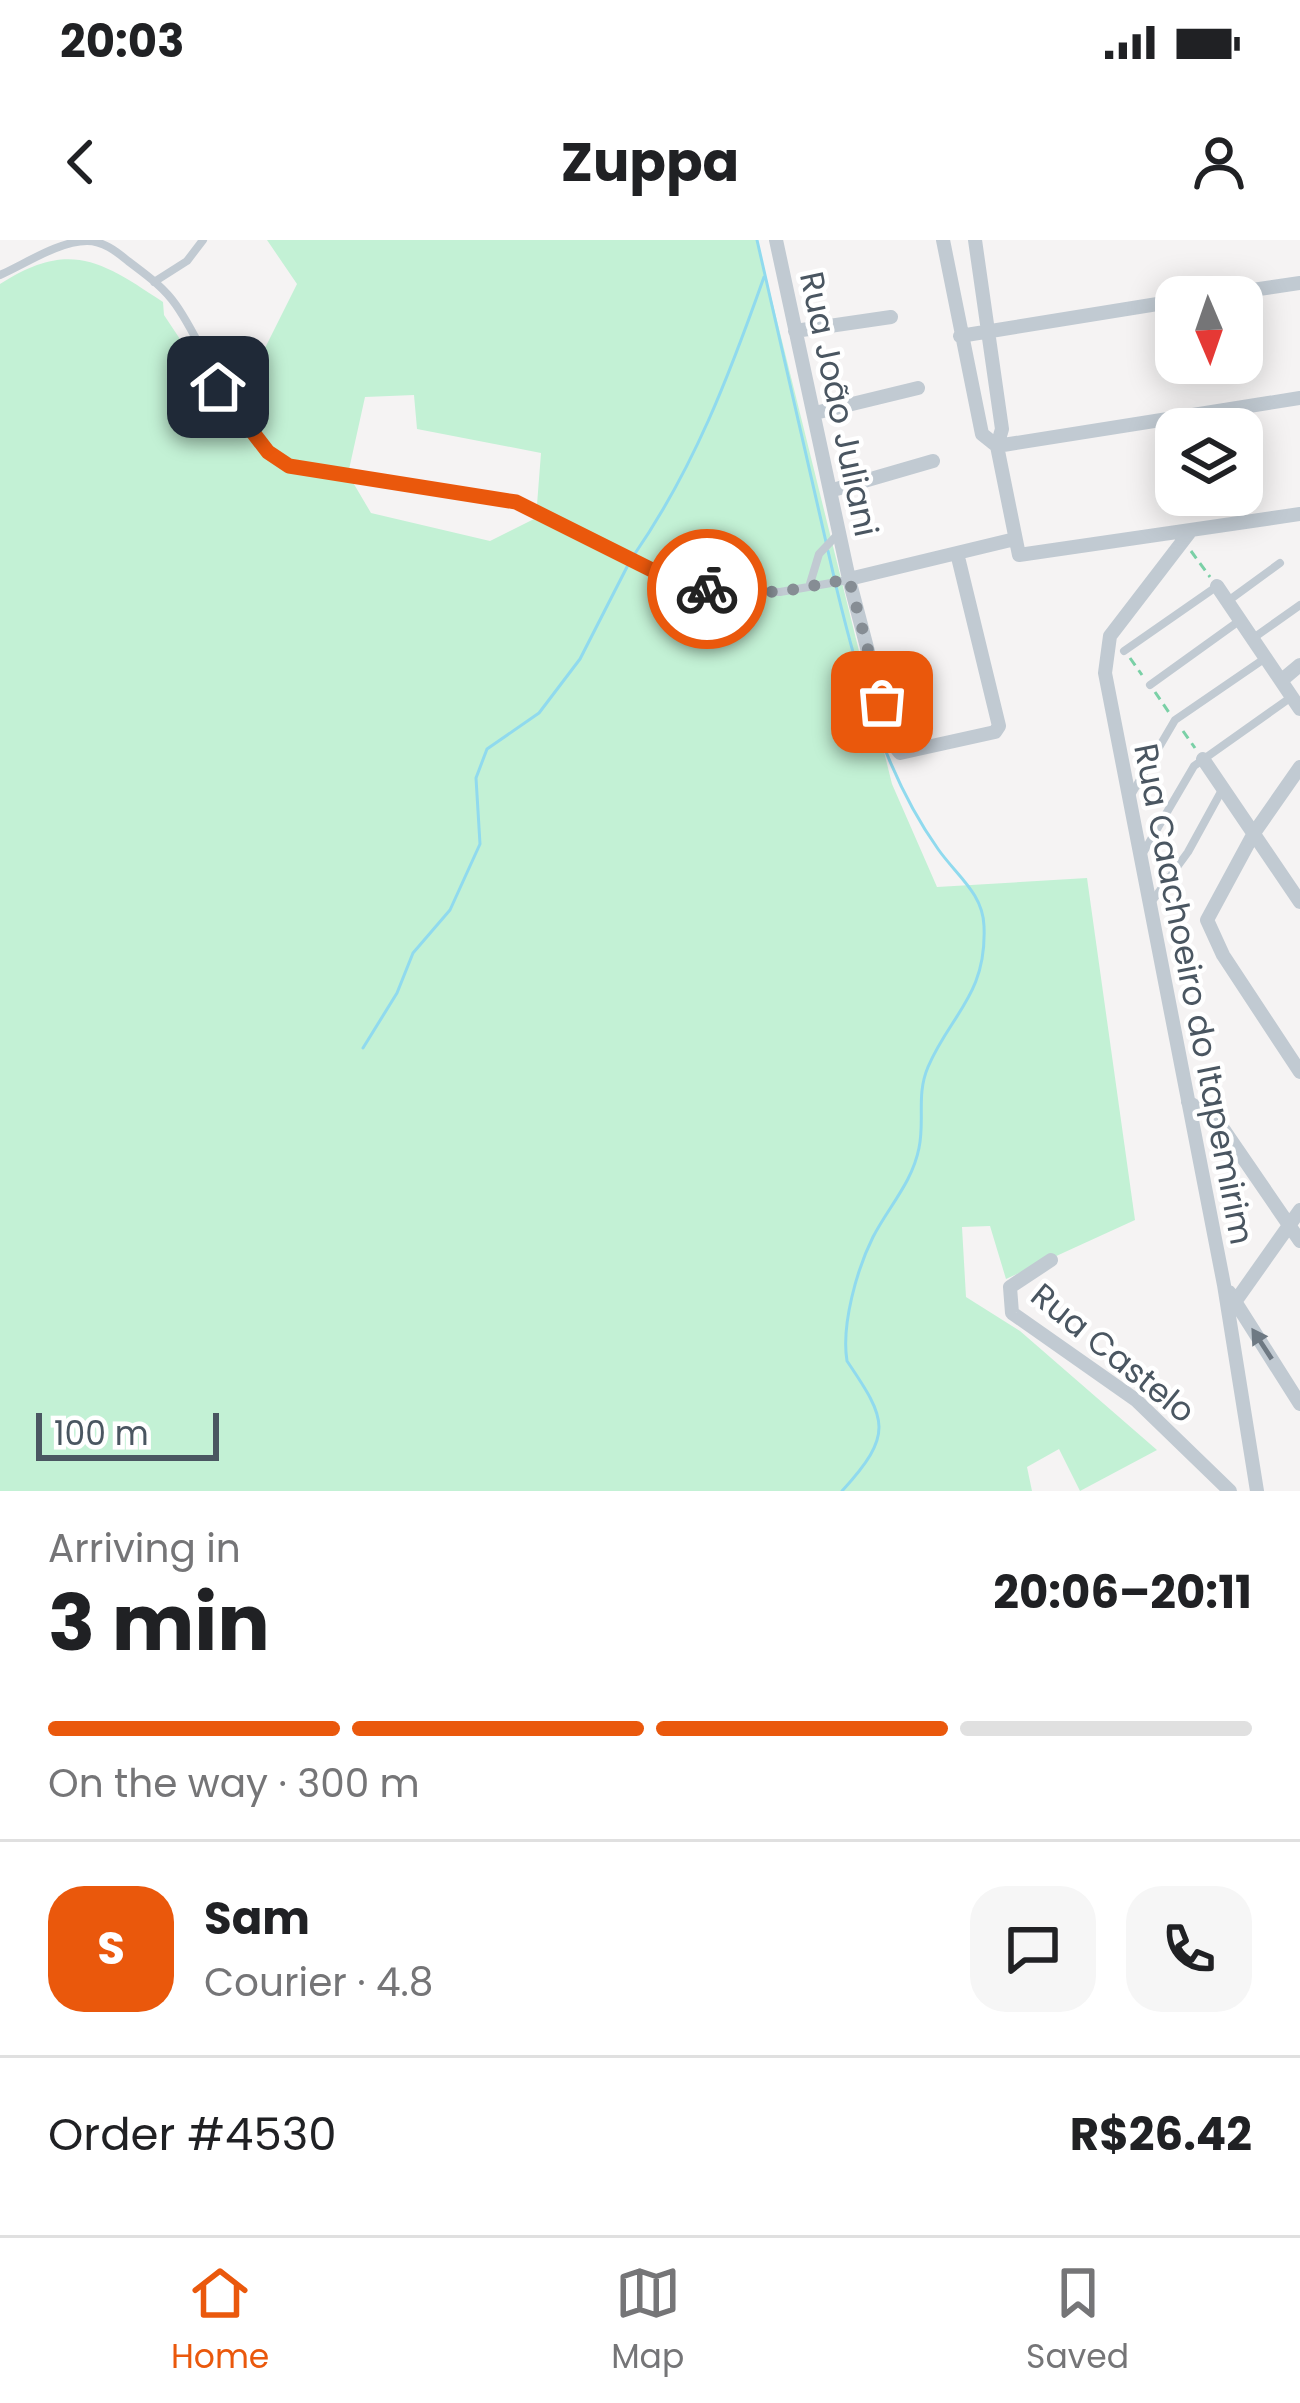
<!DOCTYPE html>
<html lang="en">
<head>
<meta charset="utf-8">
<style>
	:root { --surface:#fff; --page:#f6f6f6; --text:#202124; --muted:#757577; --line:#e0e0e0; --accent:#ea580c }
	body { margin:0; font-family:Poppins,sans-serif; background:var(--page); color:var(--text); height:100vh; display:flex; flex-direction:column; font-size:45px; white-space:nowrap }
	* { box-sizing:border-box; margin:0 }
	p { font-size:39px; color:var(--muted) }
	.icon { flex:none; width:66px; height:66px; fill:none; stroke:currentColor; stroke-width:2; stroke-linecap:round; stroke-linejoin:round }
	.map { position:relative; height:1251px; overflow:hidden }
	.details { display:flex; flex-direction:column; background:var(--surface); flex:1 }
	.details>* { flex:none }
	.needle { width:78px; rotate:178deg }
	.controls { position:absolute; left:1155px; top:36px; display:grid; gap:24px }
	.controls a { display:grid; place-items:center; width:108px; height:108px; border-radius:24px; background:var(--surface); box-shadow:0 6px 30px #0003; font-size:60px }
	.scale { position:absolute; left:36px; bottom:30px; width:183px; box-sizing:border-box; padding-left:12px; border:6px solid #4a5661; border-top:0; font-size:33px; line-height:42px; white-space:nowrap; color:#4a5661; -webkit-text-stroke:9px #fff; paint-order:stroke }
	.pin { position:absolute; display:grid; place-items:center; width:102px; height:102px; color:#fff; margin:-51px; border-radius:24px; box-shadow:0 6px 18px #0006 }
	.courier { position:absolute; display:grid; place-items:center; width:120px; height:120px; margin:-60px; border:9px solid #ea580c; border-radius:50%; background:#fff; color:#222; box-shadow:0 3px 15px #0007 }
	.summary em { font-style:normal; font-weight:700 }
	.summary div { display:flex; flex-direction:column-reverse }
	.summary { display:flex; align-items:center; justify-content:space-between; height:204px; padding:0 48px }
	h1 { font-size:78px; font-weight:700; line-height:90px }
	.bar { display:grid; grid-template-columns:repeat(4,1fr); gap:18px 12px; align-content:center; height:144px; padding:0 48px }
	.bar i { height:15px; border-radius:9px; background:var(--line) }
	.bar .active { background:var(--accent) }
	.bar p { grid-column:span 4 }
	.line { display:flex; align-items:center; gap:30px; padding:0 48px; border-top:3px solid var(--line) }
	.line div { flex:1 }
	.round { display:grid; place-items:center; flex:none; width:126px; height:126px; border-radius:36px; background:var(--page) }
	.status { display:flex; justify-content:space-between; align-items:center; height:84px; padding:0 60px; background:var(--surface); direction:ltr }
	.status svg { height:33px; fill:currentColor }
	header { display:flex; justify-content:space-between; align-items:center; height:156px; padding:0 48px; background:var(--surface); font-size:54px; font-weight:700 }
	.menu { display:flex; justify-content:space-around; align-items:center; height:168px; border-top:3px solid var(--line); background:var(--surface); font-size:33px; color:var(--muted) }
	.menu a { display:grid; justify-items:center; gap:6px }
	.menu .active { color:var(--accent) }
	.map>svg:first-child { display:block }
	.green { fill:#c3f1d5; fill-rule:evenodd }
	.lines { fill:none; stroke-linecap:round; stroke-linejoin:round }
	.stream { stroke:#90daee; stroke-width:3 }
	.path { stroke:#7ad0a6; stroke-width:3; stroke-dasharray:9 6; stroke-linecap:butt }
	.service { stroke:#c1cad2; stroke-width:8 }
	.minor { stroke:#c1cad2; stroke-width:14 }
	.oneway { fill:#6e7983 }
	.done { stroke:#868d94; stroke-width:12; stroke-dasharray:0 21.6 }
	.route { stroke:#ea580c; stroke-width:15 }
	.labels { text-anchor:middle; dominant-baseline:central; stroke-width:9; stroke-linejoin:round; paint-order:stroke }
	.street-label { font-size:33px; fill:#4a5661; stroke:#fff }
</style>
</head>
<body>
<div class="status"><b>20:03</b><svg viewBox="0 0 49 12"><path d="M0 12V9h3v3zM5 12V6h3v6zM10 12V3h3v9zM15 12V0h3v12zM26 1h20v11H26zM47 4h2v5h-2z"/></svg></div>
<header><svg class="icon" aria-label="back" viewBox="0 0 24 24"><path d="M15 5l-7 7 7 7"/></svg>Zuppa<svg class="icon" aria-label="person" viewBox="0 0 24 24"><circle cx="12" cy="8" r="4"/><path d="M4 21q1-7 8-7t8 7"/></svg></header>
<div class="map">
<svg width="1300" height="1251" viewBox="0 0 1300 1251">
	<rect width="100%" height="100%" fill="#f5f3f3"/>
	<path class="green" d="M267 0H757L892 544 937 647 1087 638 1135 980 1006 1039 990 986 962 987 966 1057 1020 1091 1157 1210 1080 1251 1059 1209 1027 1227 1032 1251H0V44C69 0 100 20 163 62L164 75 231 176 297 44ZM414 155 417 189 541 213 536 278 490 301 371 273 348 234 365 157Z"/>
	<g class="lines">
		<path class="stream" d="M757 0 826 302
			M828 311 834 337
			M634 315C694 228 729 136 764 37
			M836 346C858 437 884 533 938 609 956 635 983 653 984 686 987 755 950 775 928 827 916 855 925 880 919 908 912 943 889 966 873 997 857 1029 841 1085 847 1121 887 1180 894 1194 842 1251
			M363 808 397 753 413 713 450 670 480 604 476 538 487 509 539 473 580 419 629 323"/>
		<path class="path" d="M1191 311 1210 337
			M1130 418 1142 435
			M1155 452 1170 474
			M1183 491 1195 508"/>
		<path class="service" d="M0 35C25 24 59 1 87 1 103 1 116 11 128 21 145 34 164 47 176 65 217 124 230 202 303 231L516 262 668 338 700 348 780 352 848 340
			M154 42 187 21 203 0
			M809 347 819 314 839 293
			M1228 361 1280 323
			M1252 399 1300 365
			M1124 411 1216 347
			M1150 445 1239 381
			M1131 555 1175 480 1264 419
			M1143 613 1194 526 1290 458
			M1150 664 1188 612 1222 550"/>
		<path class="minor" d="M776 0 849 339 892 503 900 513 995 492 999 486 957 313
			M943 0 982 194 997 206 1300 158
			M975 0 1002 189 997 206 1019 315 1300 274
			M1204 57 1300 43
			M795 91 891 77
			M960 96 1176 61
			M815 173 918 148
			M833 250 933 221
			M1189 293 1110 396 1105 433 1224 1045 1257 1251
			M849 339 1015 299
			M1217 346 1300 469
			M1282 440 1300 425
			M1203 519 1300 662
			M1300 527 1254 593 1207 680 1223 715 1300 832
			M1188 862 1217 880 1300 1001
			M1051 1020 1010 1047 1012 1073 1136 1160 1230 1251
			M1229 1052 1300 1164
			M1235 1062 1300 970"/>
	</g>
	<defs><path id="oneway-solid" d="M-6-.8H1V-3.2L6.5 0L1 3.2V.8H-6Z" transform="scale(3)"/></defs>
	<use class="oneway" href="#oneway-solid" transform="translate(1262 1104) rotate(-123)"/>
	<g class="lines">
		<path class="done" d="M707 349 780 352 849 339 882 462"/>
		<path class="route" d="M218 147 268 212 289 226 516 262 668 338 707 349"/>
	</g>
	<g class="labels">
		<g class="street-label">
			<text transform="translate(839 164) rotate(78)">Rua João Juliani</text>
			<text transform="translate(1194 754) rotate(79)">Rua Caachoeiro do Itapemirim</text>
			<text transform="translate(1113 1113) rotate(39)">Rua Castelo</text>
		</g>
	</g>
</svg>
<div class="controls">
<a><svg class="needle" viewBox="-14 -14 28 28"><path d="M0-13l5 13h-10z" fill="#e53935"/><path d="M0 13l5-13h-10z" fill="#757577"/></svg></a>
<a><svg class="icon" aria-label="layers" viewBox="0 0 24 24"><path d="M12 4l9 5-9 5-9-5zM3 14l9 5 9-5"/></svg></a>
</div>
<div class="scale">100 m</div>
<div class="pin" style="left:882px;top:462px;background:#ea580c"><svg class="icon" aria-label="bag" viewBox="0 0 24 24"><path d="M5 8h14l-1 12H6zM9 8a3 3 0 0 1 6 0"/></svg></div>
<div class="pin" style="left:218px;top:147px;background:#1f2937"><svg class="icon" aria-label="home" viewBox="0 0 24 24"><path d="M3 11l9-7 9 7M6 9v11h12V9"/></svg></div>
<div class="courier" style="left:707px;top:349px"><svg class="icon" aria-label="bike" viewBox="0 0 24 24"><circle cx="6" cy="16" r="4"/><circle cx="18" cy="16" r="4"/><path d="M6 16l4-8h5l3 8M10 8l3 8H6M13 5h3"/></svg></div>
</div>
<section class="details">
<div class="summary"><div><h1>3 min</h1><p>Arriving in</p></div><em>20:06–20:11</em></div>
<div class="bar"><i class="active"></i><i class="active"></i><i class="active"></i><i></i><p>On the way · 300 m</p></div>
<div class="line" style="height:216px"><b class="round" style="background:var(--accent);color:#fff">S</b><div><b>Sam</b><p>Courier · 4.8</p></div><a class="round"><svg class="icon" aria-label="chat" viewBox="0 0 24 24"><path d="M4 5h16v11H9l-5 4z"/></svg></a><a class="round"><svg class="icon" aria-label="phone" viewBox="0 0 24 24"><path d="M5 4h4l2 5-3 2q2 4 5 5l2-3 5 2v4C11 20 4 13 5 4z"/></svg></a></div>
<div class="line" style="height:156px"><div>Order #4530</div><b>R$26.42</b></div>
</section>
<nav class="menu">
<a class="active"><svg class="icon" aria-label="home" viewBox="0 0 24 24"><path d="M3 11l9-7 9 7M6 9v11h12V9"/></svg>Home</a>
<a><svg class="icon" aria-label="map" viewBox="0 0 24 24"><path d="M3 6l6-2 6 2 6-2v14l-6 2-6-2-6 2zM9 4v14M15 6v14"/></svg>Map</a>
<a><svg class="icon" aria-label="saved" viewBox="0 0 24 24"><path d="M7 4h10v16l-5-4-5 4z"/></svg>Saved</a>
</nav>
</body>
</html>
